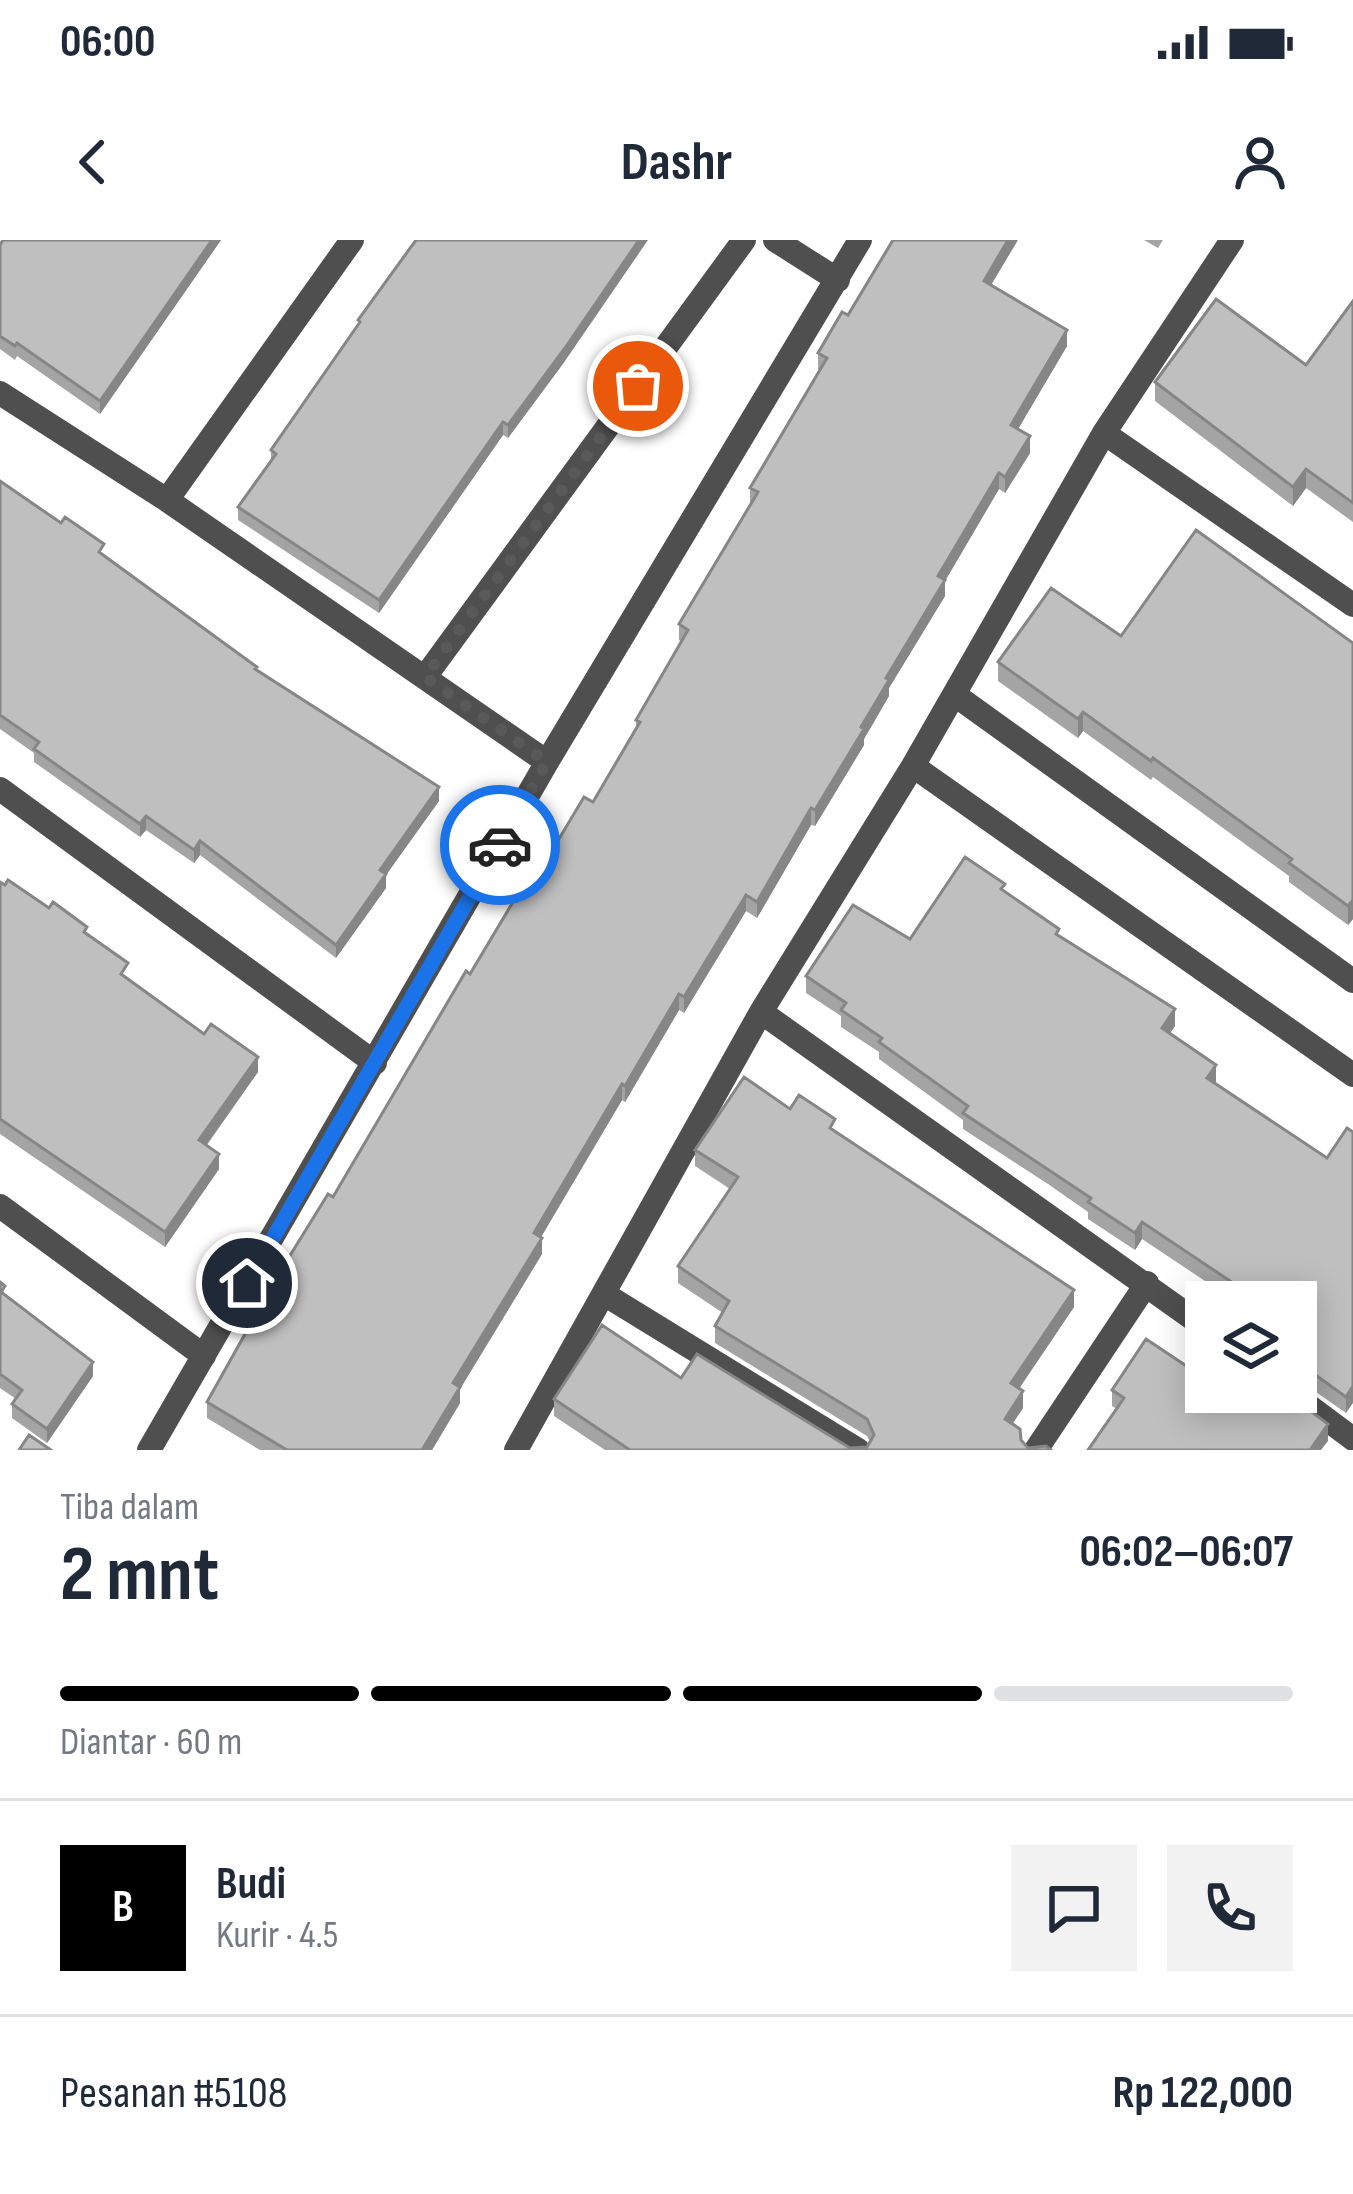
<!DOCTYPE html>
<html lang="id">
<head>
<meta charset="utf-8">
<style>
	:root { --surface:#fff; --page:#f2f2f3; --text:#1f2937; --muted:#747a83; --line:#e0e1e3; --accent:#000 }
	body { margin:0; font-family:"Sofia Sans Condensed",sans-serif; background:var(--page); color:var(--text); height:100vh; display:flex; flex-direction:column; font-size:45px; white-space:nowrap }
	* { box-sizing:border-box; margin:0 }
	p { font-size:39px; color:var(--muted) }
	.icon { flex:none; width:66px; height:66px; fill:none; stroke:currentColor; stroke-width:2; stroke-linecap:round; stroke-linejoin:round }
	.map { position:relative; height:1210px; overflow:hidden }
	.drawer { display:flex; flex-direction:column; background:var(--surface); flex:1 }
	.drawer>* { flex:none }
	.controls { position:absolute; left:1185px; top:1041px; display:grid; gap:24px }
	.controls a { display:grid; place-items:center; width:132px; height:132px; border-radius:0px; background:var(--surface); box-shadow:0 6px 30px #0003; font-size:60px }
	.pin { position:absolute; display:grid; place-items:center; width:102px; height:102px; color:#fff; margin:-51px; border:6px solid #fff; border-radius:50%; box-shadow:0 3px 12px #0007 }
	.courier { position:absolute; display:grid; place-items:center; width:120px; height:120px; margin:-60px; border:9px solid #1a73e8; border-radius:50%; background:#fff; color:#222; box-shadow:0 3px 15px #0007 }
	.headline em { font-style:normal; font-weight:700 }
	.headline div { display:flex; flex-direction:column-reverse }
	.headline { display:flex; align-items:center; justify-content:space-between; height:204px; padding:0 60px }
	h1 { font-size:78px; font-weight:700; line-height:90px }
	.bar { display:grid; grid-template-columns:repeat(4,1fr); gap:18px 12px; align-content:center; height:144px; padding:0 60px }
	.bar i { height:15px; border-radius:9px; background:var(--line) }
	.bar .active { background:var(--accent) }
	.bar p { grid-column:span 4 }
	.line { display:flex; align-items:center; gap:30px; padding:0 60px; border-top:3px solid var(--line) }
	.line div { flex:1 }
	.round { display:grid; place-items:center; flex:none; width:126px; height:126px; border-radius:0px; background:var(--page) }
	.status { display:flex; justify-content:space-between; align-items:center; height:84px; padding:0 60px; background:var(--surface); direction:ltr }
	.status svg { height:33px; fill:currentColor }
	header { display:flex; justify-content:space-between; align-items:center; height:156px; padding:0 60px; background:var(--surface); font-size:54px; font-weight:700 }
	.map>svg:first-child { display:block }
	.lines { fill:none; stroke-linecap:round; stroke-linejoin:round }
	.street { stroke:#4f4f4f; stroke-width:24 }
	.wall { fill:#a4a4a4 }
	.shaded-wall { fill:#868686 }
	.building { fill:#bfbfbf; stroke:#868686; stroke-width:3 }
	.done { stroke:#595959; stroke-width:12; stroke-dasharray:0 21.6 }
	.route { stroke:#1a73e8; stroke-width:15 }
</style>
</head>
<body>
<div class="status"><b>06:00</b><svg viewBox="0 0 49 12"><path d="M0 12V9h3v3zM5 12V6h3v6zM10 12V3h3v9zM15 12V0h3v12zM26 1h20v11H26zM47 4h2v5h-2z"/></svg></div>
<header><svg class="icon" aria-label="back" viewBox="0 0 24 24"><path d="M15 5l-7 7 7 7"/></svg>Dashr<svg class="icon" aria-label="person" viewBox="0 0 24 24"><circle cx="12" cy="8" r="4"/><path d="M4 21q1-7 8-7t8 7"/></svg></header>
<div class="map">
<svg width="1353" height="1210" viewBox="0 0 1353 1210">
	<rect width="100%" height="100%" fill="#fff"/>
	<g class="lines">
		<path class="street" d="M775 0 838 40
			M0 153 167 260 547 522
			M1104 193 1353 365
			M167 260 352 0
			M425 437 744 0
			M955 455 1353 741
			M913 526 1353 835
			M0 549 375 823
			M761 772 1206 1088
			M0 966 204 1116
			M604 1054 858 1210
			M1290 1152 1353 1199
			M149 1210 547 522 860 0
			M516 1210 761 772 913 526 1104 193 1232 0
			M1036 1210 1147 1043"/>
	</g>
	<path class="wall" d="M3 0H221L100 174 17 116 15 120 0 109V5Z
		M1144 0H1163L1158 8Z
		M991 45 1067 106 1018 189 1030 213 1005 253 999 249 945 341V356L889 448V456L864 499V505L815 586 811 585 757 678 746 671 684 773 679 770 625 862 622 860 541 997 542 1014 460 1149V1163L432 1210H260L207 1178V1162L470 734 547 619 593 562 636 489V480L681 402 679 400V384L750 264V248L820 130 818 129V113L848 75Z
		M1353 61V282L1306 248 1293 266 1155 161V142L1306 125Z
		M358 80 565 121 508 198 503 195 379 373 238 280V267L271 221V210L358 86Z
		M0 241 104 316 257 431 439 561 386 635V648L336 718 200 615 194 623 146 590 140 597 34 522V513L0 489Z
		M1121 396 1353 403V679L1348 685 1289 642V636L1153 537 1151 540 1083 491 1078 498 998 441V422Z
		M0 642 87 695 128 739 258 832 207 905 219 929 165 1007 0 894Z
		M1005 652 1175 786 1170 793 1216 841 1215 844 1327 918 1347 888 1346 1173 1296 1138V1062H1229V1057L1142 999 1135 1010 1088 979V972L1048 944 963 889V880L879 819V812L841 787V776L806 753V736L910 699Z
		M790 869 835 892 1074 1067 1019 1149 1023 1168 1012 1184 1021 1200 1028 1208 1051 1210H605L554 1176V1159L681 1138 850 1208 867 1207 870 1202 867 1196 715 1103V1086L723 1073 678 1043V1026L730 949 695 926V910Z
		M0 1042 5 1055 93 1136 47 1203 12 1178V1164L16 1159 0 1148Z
		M1112 1150 1234 1158 1328 1201 1117 1169 1112 1166Z"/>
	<path class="shaded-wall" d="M212 0H221L100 174V161Z
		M639 0H648L565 121 508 198V185Z
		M1008 0H1018L984 57V41Z
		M1067 90V106L1011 201V185Z
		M503 182V195L379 373V360Z
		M1030 196V213L1005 253V237Z
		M1306 229V248L1293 266V247Z
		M999 233V249L945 341V356L889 448V456L864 499V505L815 586V570L861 487 938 336Z
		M1083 472V491L1078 498V479Z
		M439 547V561L386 635V648L336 718V705L380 630Z
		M811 568V585L757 678V662Z
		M146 576V590L140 597V584Z
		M200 601V615L194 623V610Z
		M746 655V671L684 773V757Z
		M1353 660V679L1348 685V666Z
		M679 754V770L625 862V846Z
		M1175 769V786L1162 805V788Z
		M258 817V832L199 915V900Z
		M1216 825V841L1207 855V838Z
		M622 844V860L534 1009V993Z
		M219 914V929L165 1007V992Z
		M1142 982V999L1135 1010V993Z
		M542 998V1014L460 1149V1163L432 1210H422L453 1143Z
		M1074 1050V1067L1011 1160V1143Z
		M93 1122V1136L47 1203V1189Z
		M1353 1146V1163L1346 1173V1157Z
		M1023 1151V1168L1005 1195V1179Z
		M1328 1184V1201L1321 1210H1310Z"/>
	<path class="building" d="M3 0H212L100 161 17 103 15 106 0 96V5Z
		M416 0H639L565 108 508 185 503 182 379 360 238 267 276 214 271 210 360 82 358 80Z
		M893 0H1008L984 41 1067 90 1011 185 1030 196 1005 237 999 233 938 336 945 340 886 438 889 440 861 487 864 489 815 570 811 568 757 662 746 655 684 757 679 754 625 846 622 844 534 993 542 998 453 1143 460 1147 422 1210H287L207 1162 278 1035 328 954 333 957 466 731 470 734 541 615 547 619 584 557 593 562 640 482 636 480 688 390 679 384 758 252 750 248 827 118 818 113 842 72 848 75Z
		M1216 59 1306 125 1353 61V263L1306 229 1293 247 1155 142Z
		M0 241 61 283 65 277 104 304 99 312 257 427 255 429 439 547 380 630 386 634 336 705 200 601 194 610 146 576 140 584 34 509 39 502 0 475Z
		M1196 290 1353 403V660L1348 666 1289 623 1292 619 1153 518 1151 521 1083 472 1078 479 998 422 1051 348 1121 396Z
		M965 617 1005 644 1001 649 1059 689 1056 694 1175 769 1162 788 1216 825 1207 838 1327 918 1347 888 1353 892V1146L1346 1157 1296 1121V1062H1249L1229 1049 1233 1043 1142 982 1135 993 1088 962 1091 958 963 873 968 866 879 802 882 798 841 770 846 763 806 736 853 665 910 699Z
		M8 640 49 668 53 662 87 687 84 692 128 723 121 734 204 794 211 784 258 817 199 900 219 914 165 992 0 879V642L5 645Z
		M744 837 790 869 799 855 835 879 830 888 1074 1050 1011 1143 1023 1151 1005 1179 1020 1189 1021 1200 1028 1208 1046 1206 1051 1210H630L554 1159 602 1085 681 1138 697 1114 850 1208 867 1207 874 1195 867 1179 715 1086 729 1061 678 1026 738 937 695 910Z
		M0 1042 5 1046 1 1052 93 1122 47 1189 12 1164 22 1150 0 1134Z
		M1146 1099 1206 1139V1152H1225L1234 1158 1238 1152H1285L1328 1184 1310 1210H1088L1124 1158 1112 1150Z
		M29 1195 51 1210H19Z"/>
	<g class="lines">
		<path class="done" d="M500 605 547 522 425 437 638 146"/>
		<path class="route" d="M247 1043 500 605"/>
	</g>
</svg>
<div class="controls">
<a><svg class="icon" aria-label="layers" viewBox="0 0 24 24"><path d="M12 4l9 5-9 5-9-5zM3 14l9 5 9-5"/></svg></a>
</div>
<div class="pin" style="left:638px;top:146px;background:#ea580c"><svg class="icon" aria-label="bag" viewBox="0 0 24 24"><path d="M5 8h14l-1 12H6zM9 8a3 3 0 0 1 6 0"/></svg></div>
<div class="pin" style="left:247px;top:1043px;background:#1f2937"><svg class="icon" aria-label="home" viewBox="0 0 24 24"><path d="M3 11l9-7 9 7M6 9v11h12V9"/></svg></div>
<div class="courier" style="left:500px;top:605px"><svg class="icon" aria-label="car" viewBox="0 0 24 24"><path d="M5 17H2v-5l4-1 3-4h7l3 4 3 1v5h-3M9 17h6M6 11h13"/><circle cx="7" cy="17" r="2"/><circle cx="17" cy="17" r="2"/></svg></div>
</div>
<section class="drawer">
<div class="headline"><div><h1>2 mnt</h1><p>Tiba dalam</p></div><em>06:02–06:07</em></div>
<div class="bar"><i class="active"></i><i class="active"></i><i class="active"></i><i></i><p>Diantar · 60 m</p></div>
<div class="line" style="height:216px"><b class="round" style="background:var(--accent);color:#fff">B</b><div><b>Budi</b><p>Kurir · 4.5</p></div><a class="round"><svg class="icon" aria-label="chat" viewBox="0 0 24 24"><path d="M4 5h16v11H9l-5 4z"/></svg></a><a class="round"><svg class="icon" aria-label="phone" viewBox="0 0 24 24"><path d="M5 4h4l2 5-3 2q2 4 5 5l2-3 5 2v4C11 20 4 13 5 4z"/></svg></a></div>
<div class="line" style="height:156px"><div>Pesanan #5108</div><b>Rp 122,000</b></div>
</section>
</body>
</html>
